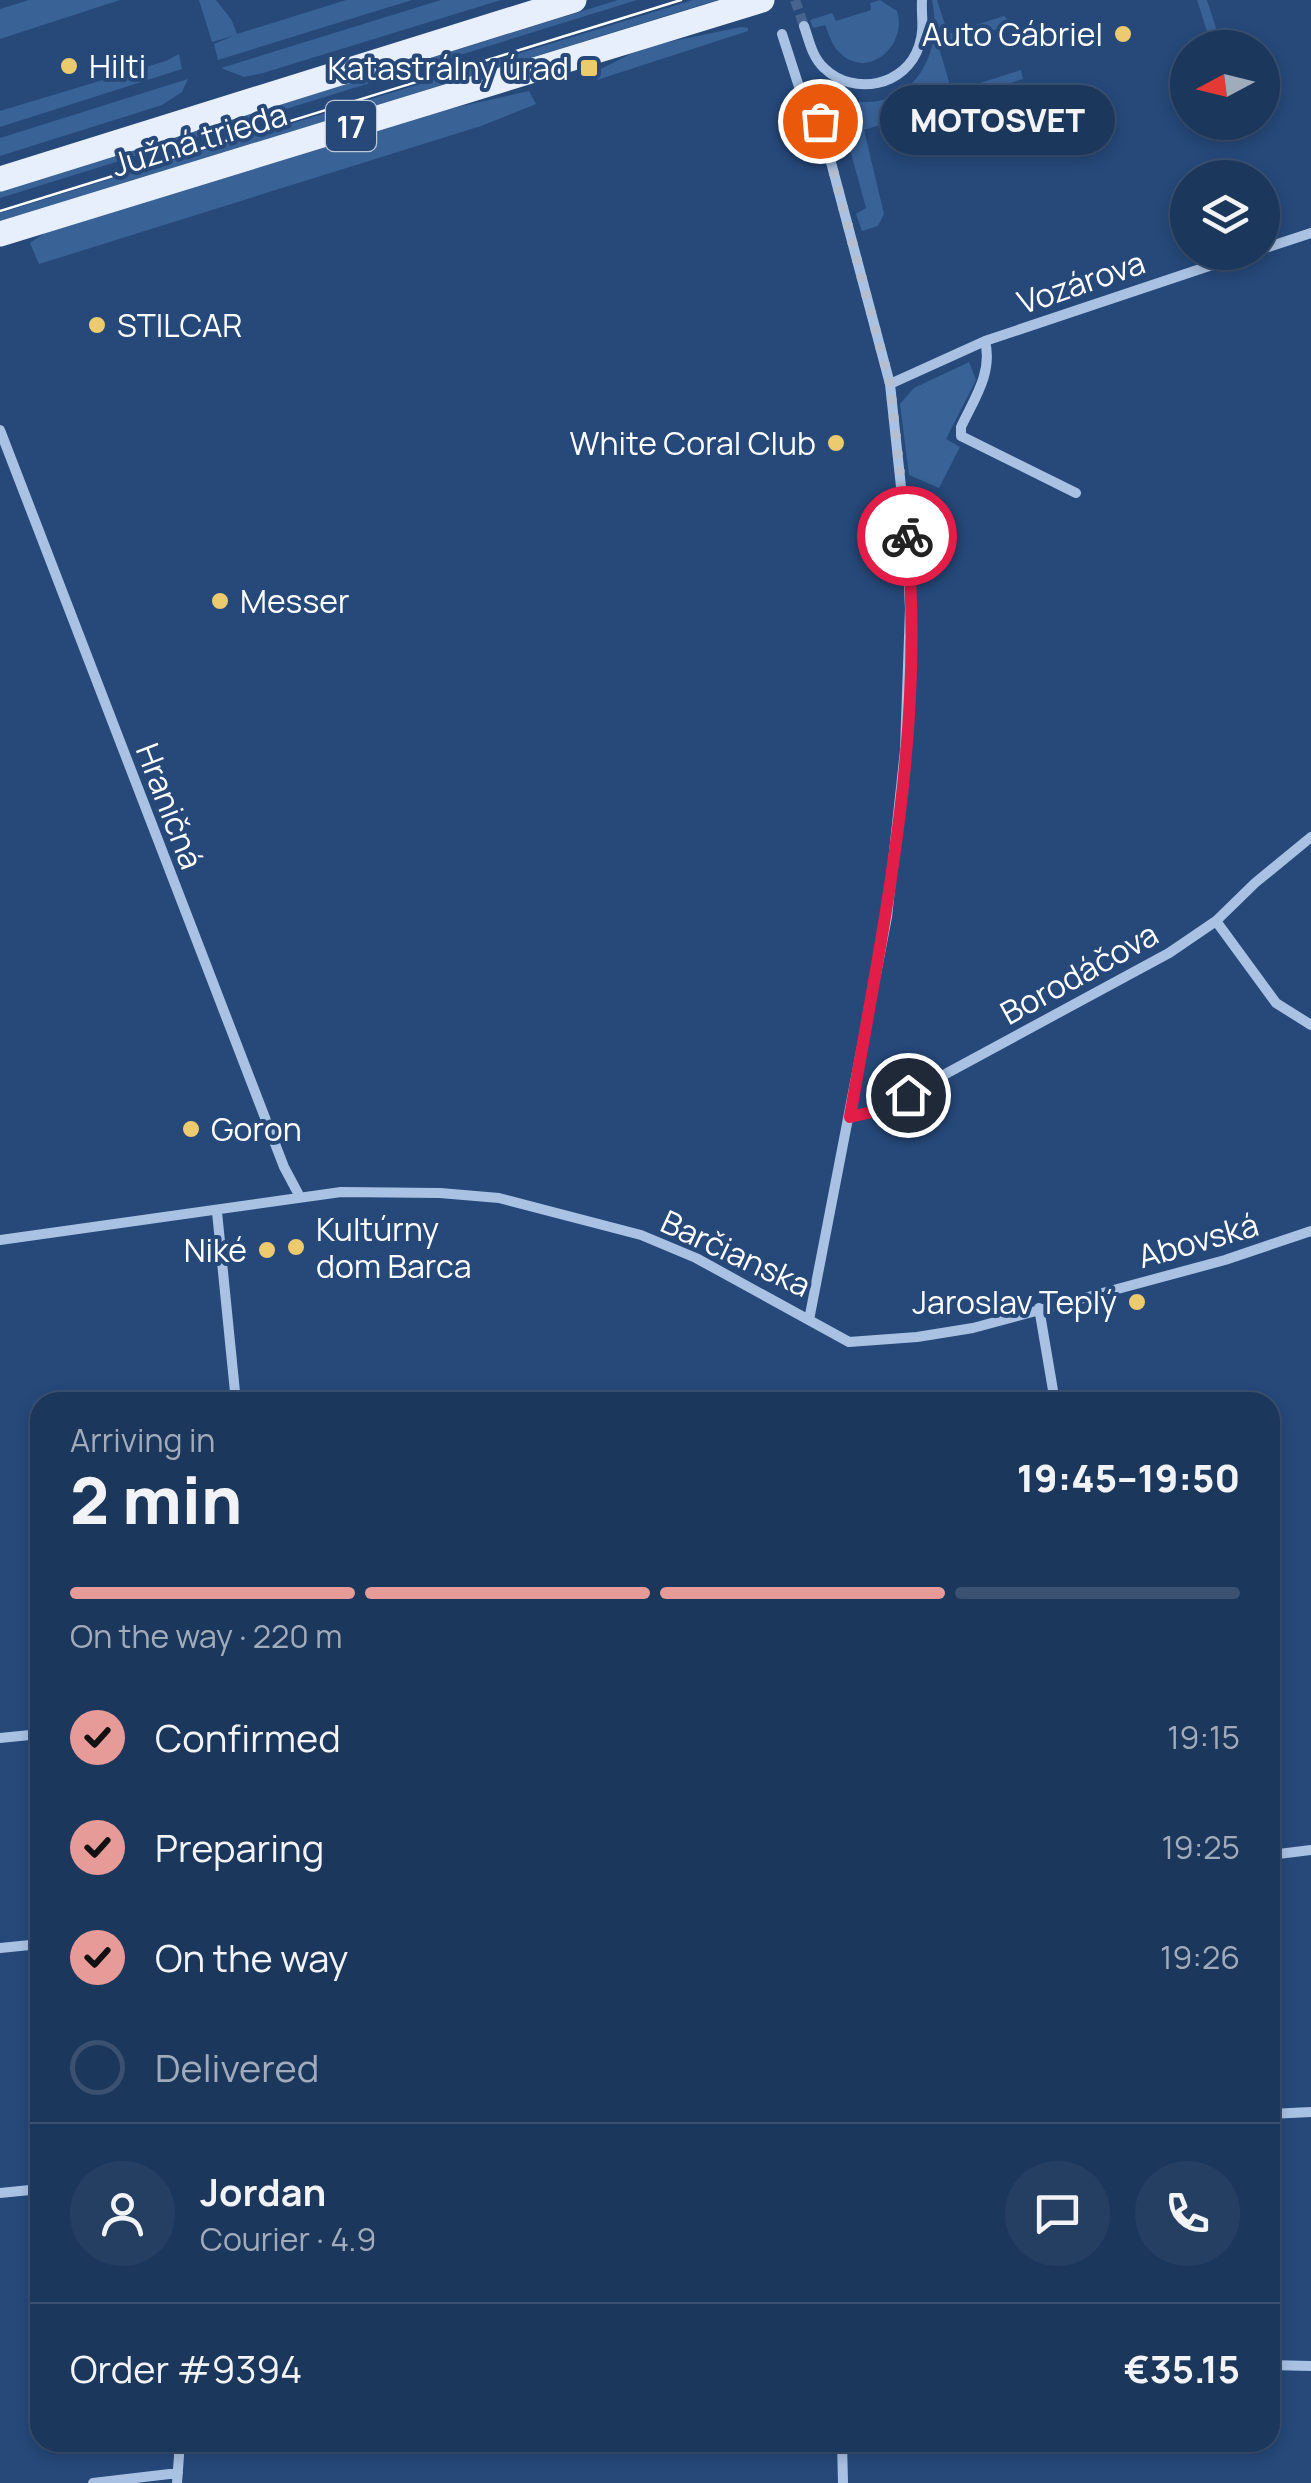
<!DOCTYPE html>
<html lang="en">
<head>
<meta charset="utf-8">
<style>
	:root { --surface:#1c375c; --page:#253f62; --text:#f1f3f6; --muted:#a0acbb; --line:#3a5172; --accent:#e69b98 }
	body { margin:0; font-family:Manrope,sans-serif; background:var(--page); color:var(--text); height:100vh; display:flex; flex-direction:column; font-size:38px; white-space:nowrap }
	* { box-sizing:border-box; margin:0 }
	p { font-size:32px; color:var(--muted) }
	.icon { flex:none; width:55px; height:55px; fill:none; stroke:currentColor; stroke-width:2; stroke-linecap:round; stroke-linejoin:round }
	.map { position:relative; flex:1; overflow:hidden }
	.details { position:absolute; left:30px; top:1392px; width:1250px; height:1060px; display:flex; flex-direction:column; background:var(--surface); border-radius:30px; box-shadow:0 5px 15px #0003,0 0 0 2px var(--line) }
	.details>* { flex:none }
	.needle { width:65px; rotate:263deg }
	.controls { position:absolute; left:1170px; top:30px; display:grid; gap:20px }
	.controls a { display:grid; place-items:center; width:110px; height:110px; border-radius:50%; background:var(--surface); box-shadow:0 5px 15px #0003,0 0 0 2px var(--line); font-size:50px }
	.pin { position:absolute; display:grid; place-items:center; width:85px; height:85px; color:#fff; margin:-42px; border:5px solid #fff; border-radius:50%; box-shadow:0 2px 10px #0007 }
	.courier { position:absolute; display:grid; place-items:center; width:100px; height:100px; margin:-50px; border:8px solid #e11d48; border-radius:50%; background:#fff; color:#222; box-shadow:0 2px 12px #0007 }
	.bubble { position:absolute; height:70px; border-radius:35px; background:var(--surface); box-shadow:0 5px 15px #0003,0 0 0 2px var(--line); font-size:32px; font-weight:800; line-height:70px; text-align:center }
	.overview em { font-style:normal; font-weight:800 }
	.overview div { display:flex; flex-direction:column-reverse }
	.overview { display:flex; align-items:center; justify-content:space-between; height:170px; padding:0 40px }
	h1 { font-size:65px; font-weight:800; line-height:75px }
	.bar { display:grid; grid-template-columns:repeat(4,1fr); gap:15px 10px; align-content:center; height:120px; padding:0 40px }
	.bar i { height:12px; border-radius:8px; background:var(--line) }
	.bar .on { background:var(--accent) }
	.bar p { grid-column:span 4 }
	.line { display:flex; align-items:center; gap:25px; padding:0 40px; border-top:2px solid var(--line) }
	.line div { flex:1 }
	.round { display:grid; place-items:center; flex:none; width:105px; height:105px; border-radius:52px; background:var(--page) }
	ol { padding:0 40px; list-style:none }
	li { display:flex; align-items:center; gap:30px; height:110px }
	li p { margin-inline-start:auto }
	li .icon { padding:10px; border-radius:50%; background:var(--accent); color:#111; stroke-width:4 }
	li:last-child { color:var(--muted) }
	li i { width:55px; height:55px; border:5px solid var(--line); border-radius:50% }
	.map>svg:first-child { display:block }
	.green { fill:#396297 }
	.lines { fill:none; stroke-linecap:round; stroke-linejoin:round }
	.street-tunnel { stroke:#47648e; stroke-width:10; stroke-dasharray:10 5; stroke-linecap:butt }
	.street { stroke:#a9c2e4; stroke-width:10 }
	.primary { stroke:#e8effc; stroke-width:25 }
	.tram { stroke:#fff; stroke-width:2.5 }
	.done { stroke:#b3bfd0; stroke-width:10; stroke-dasharray:0 18 }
	.route { stroke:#e11d48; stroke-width:12 }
	.poi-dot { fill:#ecca6e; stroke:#26497a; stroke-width:4 }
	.labels { text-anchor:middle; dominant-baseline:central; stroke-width:8; stroke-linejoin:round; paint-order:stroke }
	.shield { fill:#26497a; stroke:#bec8d7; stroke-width:2.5 }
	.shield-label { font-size:30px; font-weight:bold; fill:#fff }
	.poi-label { font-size:32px; fill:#fff; stroke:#26497a; text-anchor:end }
	.street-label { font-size:32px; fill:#fff; stroke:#26497a }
</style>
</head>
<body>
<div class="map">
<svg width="1311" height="2483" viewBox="0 0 1311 2483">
	<rect width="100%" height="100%" fill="#26497a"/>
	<path class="green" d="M29 0H120L0 39V9Z
		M199 0H216L231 19 237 34 346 0H412L218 60 214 44 233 36 212 42Z
		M441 0H501L263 73 244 77 221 68Z
		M618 0H637L0 198V191Z
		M693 0H717L0 222V213Z
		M880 0 897 11C908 44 869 81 840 53 832 46 829 34 825 25L813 28 810 20 832 13 836 21 871 10 870 3Z
		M932 0H937L948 34 1004 16 1008 20 1007 26 939 48 952 92 1021 70 1023 79 864 130 884 214 878 226 862 231 856 214 866 208 837 102 840 103 839 98C906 118 945 61 932 0Z
		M1197 0H1207L1222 47H1212Z
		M741 27 748 28V31L597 80 595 72 644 47Z
		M179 54 182 69 0 127V111L166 61Z
		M188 79 182 92 162 105 0 156V138Z
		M529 91 536 104 481 126 39 264 30 243 46 232 440 111Z
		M969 362 976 380 946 439 960 447 939 488 909 475 900 404 914 388Z"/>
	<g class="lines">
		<path class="street-tunnel" d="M795 0 804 26"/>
		<path class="street" d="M804 26C809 40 812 57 824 68 854 97 906 86 919 46 925 29 921 16 922 0
			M782 34 801 93 814 106 820 121 890 384 907 543 910 609 905 750 887 917 809 1320
			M1262 249 1311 233
			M985 341C993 373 974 399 961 427V436L1076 493
			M890 384 985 341 1251 252
			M0 430 284 1167 300 1197
			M1216 921 1276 1003 1311 1025
			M850 1117 877 1111 1169 953 1216 921 1255 883 1311 837
			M217 1212 236 1402
			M0 1240 341 1192 440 1193 499 1198 641 1235 696 1258 849 1342 917 1337 973 1328 1225 1260 1311 1231
			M1039 1308 1055 1402
			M0 1738 40 1734
			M1270 1855 1311 1850
			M0 1948 40 1944
			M1270 2114 1311 2112
			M0 2193 40 2189
			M1270 2365 1311 2366
			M842 2442 843 2483
			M93 2483 178 2473
			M177 2483 180 2442"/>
		<path class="primary" d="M0 179 574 0
			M0 234 762 0"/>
		<path class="tram" d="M0 211 681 0"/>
	</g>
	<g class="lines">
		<path class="done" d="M820 121 890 384 907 536"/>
		<path class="route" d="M907 536C926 731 883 926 850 1117L876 1111 908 1095"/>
	</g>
	<g class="poi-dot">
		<circle cx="1123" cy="34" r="10"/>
		<circle cx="69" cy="66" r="10"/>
		<rect x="579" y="58" width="20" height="20" rx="5"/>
		<circle cx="97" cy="325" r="10"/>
		<circle cx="836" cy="443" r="10"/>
		<circle cx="220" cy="601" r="10"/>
		<circle cx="191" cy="1129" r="10"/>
		<circle cx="296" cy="1247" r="10"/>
		<circle cx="267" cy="1250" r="10"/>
		<circle cx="1137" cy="1302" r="10"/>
	</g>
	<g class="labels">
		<rect class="shield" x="326" y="101" width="50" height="50" rx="8"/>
		<g class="shield-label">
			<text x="351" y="126">17</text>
		</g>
		<g class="poi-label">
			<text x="1103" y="34">Auto Gábriel</text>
			<text x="89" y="66" text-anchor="start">Hilti</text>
			<text x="569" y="68">Katastrálny úrad</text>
			<text x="117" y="325" text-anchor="start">STILCAR</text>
			<text x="816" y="443">White Coral Club</text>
			<text x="240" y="601" text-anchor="start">Messer</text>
			<text x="211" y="1129" text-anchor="start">Goron</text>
			<text x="316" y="1229" text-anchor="start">Kultúrny<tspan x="316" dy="37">dom Barca</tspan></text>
			<text x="247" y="1250">Niké</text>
			<text x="1117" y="1302">Jaroslav Teplý</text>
		</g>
		<g class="street-label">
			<text transform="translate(199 139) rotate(-17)">Južná trieda</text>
			<text transform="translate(1081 282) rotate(-19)">Vozárova</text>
			<text transform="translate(170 806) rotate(69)">Hraničná</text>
			<text transform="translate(1079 973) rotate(-29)">Borodáčova</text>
			<text transform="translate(1198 1240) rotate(-16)">Abovská</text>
			<text transform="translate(736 1253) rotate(25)">Barčianska</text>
		</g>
	</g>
</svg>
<div class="controls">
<a><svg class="needle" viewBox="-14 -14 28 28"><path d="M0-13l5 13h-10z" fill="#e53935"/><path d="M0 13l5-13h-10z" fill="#a0acbb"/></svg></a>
<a><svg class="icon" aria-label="layers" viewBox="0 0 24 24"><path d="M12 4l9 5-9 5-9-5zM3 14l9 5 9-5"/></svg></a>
</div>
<div class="pin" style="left:820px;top:121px;background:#ea580c"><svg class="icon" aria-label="bag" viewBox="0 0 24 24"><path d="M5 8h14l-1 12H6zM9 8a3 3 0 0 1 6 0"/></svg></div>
<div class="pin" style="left:908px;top:1095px;background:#1f2937"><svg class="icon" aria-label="home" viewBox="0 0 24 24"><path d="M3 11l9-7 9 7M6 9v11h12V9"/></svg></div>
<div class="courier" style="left:907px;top:536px"><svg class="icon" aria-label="bike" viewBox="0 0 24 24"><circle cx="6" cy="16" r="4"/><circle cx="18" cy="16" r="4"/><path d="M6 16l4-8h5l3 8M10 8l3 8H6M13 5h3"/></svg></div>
<div class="bubble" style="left:880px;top:85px;width:235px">MOTOSVET</div>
<section class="details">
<div class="overview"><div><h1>2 min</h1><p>Arriving in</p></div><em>19:45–19:50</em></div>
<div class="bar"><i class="on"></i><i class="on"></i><i class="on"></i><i></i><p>On the way · 220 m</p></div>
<ol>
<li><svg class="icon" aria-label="check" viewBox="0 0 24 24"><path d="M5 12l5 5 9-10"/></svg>Confirmed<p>19:15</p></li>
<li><svg class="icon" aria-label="check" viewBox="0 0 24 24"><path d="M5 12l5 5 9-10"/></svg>Preparing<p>19:25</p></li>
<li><svg class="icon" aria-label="check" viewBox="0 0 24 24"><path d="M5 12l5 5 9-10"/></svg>On the way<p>19:26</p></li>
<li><i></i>Delivered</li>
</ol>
<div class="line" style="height:180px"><a class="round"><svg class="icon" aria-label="person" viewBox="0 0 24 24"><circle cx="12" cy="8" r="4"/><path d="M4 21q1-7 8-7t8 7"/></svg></a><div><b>Jordan</b><p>Courier · 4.9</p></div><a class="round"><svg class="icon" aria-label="chat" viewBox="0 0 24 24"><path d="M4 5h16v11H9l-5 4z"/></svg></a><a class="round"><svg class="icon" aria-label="phone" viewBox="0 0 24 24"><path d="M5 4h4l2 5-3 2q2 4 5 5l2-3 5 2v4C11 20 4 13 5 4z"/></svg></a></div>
<div class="line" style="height:130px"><div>Order #9394</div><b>€35.15</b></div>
</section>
</div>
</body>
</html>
